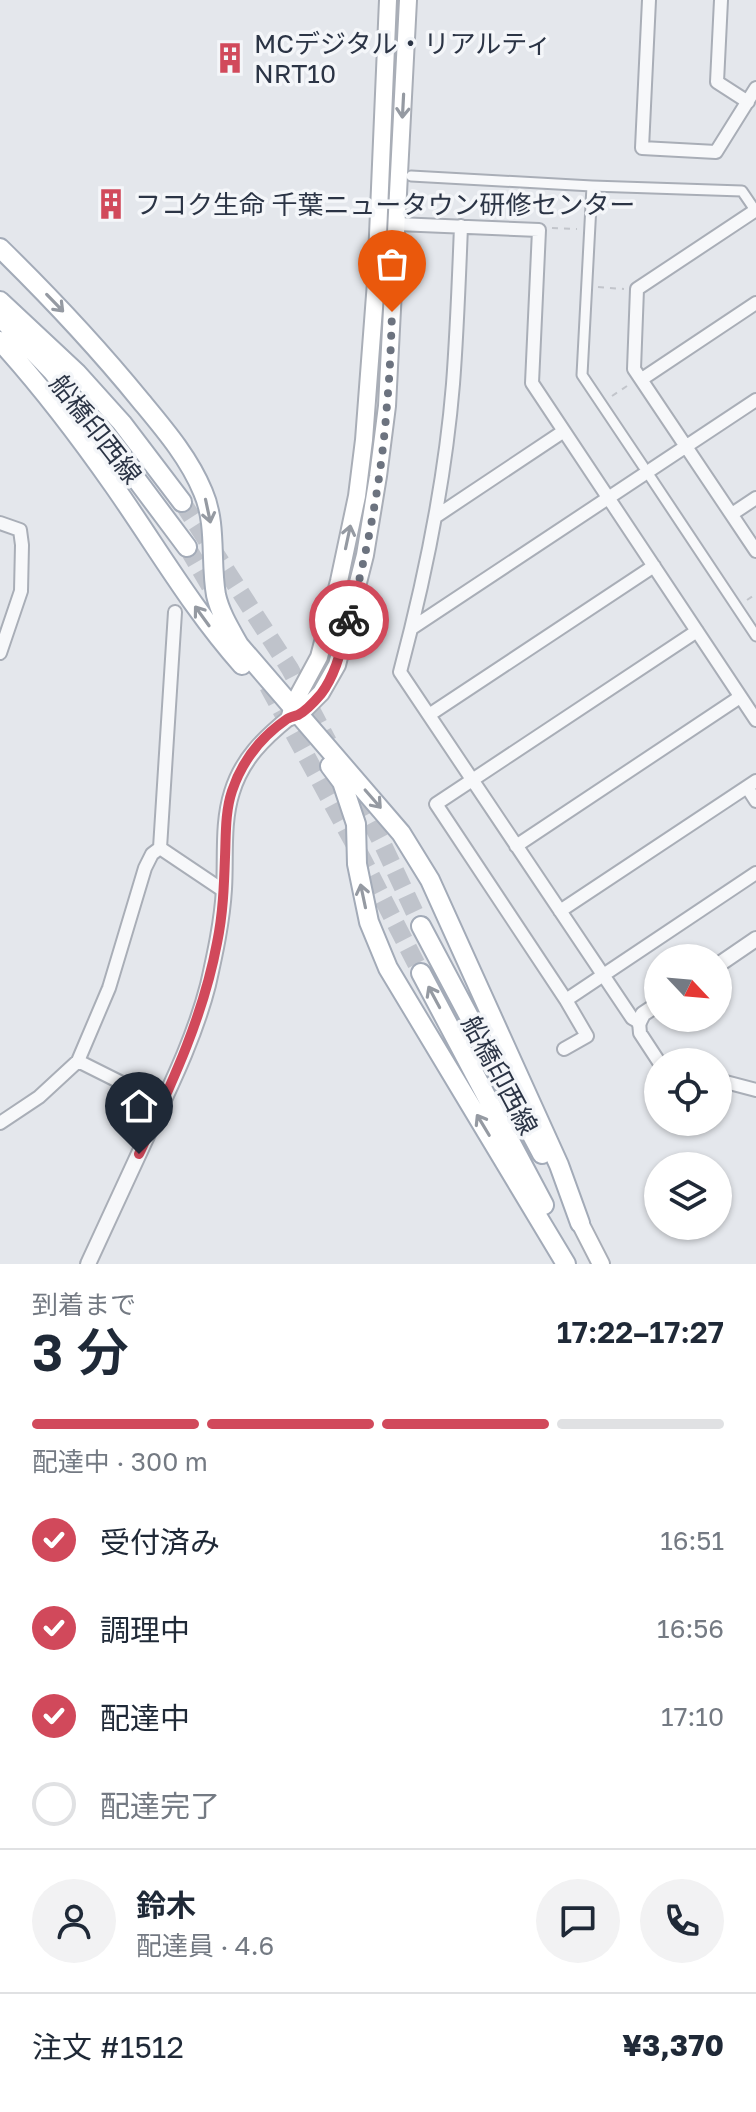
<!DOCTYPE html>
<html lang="ja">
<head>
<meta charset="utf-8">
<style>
	:root { --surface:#fff; --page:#f2f2f3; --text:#1f2937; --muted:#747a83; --line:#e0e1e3; --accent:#d1495b }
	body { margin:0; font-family:"Golos Text","Noto Sans JP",sans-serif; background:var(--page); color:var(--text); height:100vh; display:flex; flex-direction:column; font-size:30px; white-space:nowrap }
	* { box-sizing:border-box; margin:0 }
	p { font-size:26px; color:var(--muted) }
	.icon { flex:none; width:44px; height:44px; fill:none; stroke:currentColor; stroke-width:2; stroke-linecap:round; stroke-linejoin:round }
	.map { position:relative; height:1264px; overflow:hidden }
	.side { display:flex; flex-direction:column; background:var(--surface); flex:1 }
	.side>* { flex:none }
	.needle { width:52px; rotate:116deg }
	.tools { position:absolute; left:644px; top:944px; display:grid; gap:16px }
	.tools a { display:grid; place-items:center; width:88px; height:88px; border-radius:50%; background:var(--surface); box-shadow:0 2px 6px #0004; font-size:40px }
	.pin { position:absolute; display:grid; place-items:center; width:68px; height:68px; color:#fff; margin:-82px -34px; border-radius:50% 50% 50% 0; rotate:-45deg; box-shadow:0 0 8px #0007 }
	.pin .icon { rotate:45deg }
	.courier { position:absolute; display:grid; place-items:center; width:80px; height:80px; margin:-40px; border:6px solid #d1495b; border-radius:50%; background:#fff; color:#222; box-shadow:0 2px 10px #0007 }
	.summary em { font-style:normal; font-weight:600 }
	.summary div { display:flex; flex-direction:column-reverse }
	.summary { display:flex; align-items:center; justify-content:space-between; height:136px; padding:0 32px }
	h1 { font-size:52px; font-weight:600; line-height:60px }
	.bar { display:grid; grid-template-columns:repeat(4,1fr); gap:12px 8px; align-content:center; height:96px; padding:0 32px }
	.bar i { height:10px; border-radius:6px; background:var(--line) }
	.bar .selected { background:var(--accent) }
	.bar p { grid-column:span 4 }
	.line { display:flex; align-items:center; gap:20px; padding:0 32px; border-top:2px solid var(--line) }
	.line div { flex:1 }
	.round { display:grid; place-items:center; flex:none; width:84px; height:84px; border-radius:42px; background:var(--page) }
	ol { padding:0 32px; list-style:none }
	li { display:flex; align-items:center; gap:24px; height:88px }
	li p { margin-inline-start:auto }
	li .icon { padding:8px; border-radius:50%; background:var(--accent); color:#fff; stroke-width:4 }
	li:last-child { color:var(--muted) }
	li i { width:44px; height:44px; border:4px solid var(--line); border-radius:50% }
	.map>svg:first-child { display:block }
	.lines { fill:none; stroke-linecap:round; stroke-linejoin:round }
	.primary-tunnel { stroke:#bfc3cb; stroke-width:18; stroke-dasharray:18 9; stroke-linecap:butt }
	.pedestrian-casing { stroke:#a9aeb7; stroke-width:13 }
	.minor-casing { stroke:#a9aeb7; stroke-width:16 }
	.tertiary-casing { stroke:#a9aeb7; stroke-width:18 }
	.secondary-casing { stroke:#a9aeb7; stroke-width:20 }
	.primary-casing { stroke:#a3abb8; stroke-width:22 }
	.path { stroke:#c2c5cb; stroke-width:2; stroke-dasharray:6 6; stroke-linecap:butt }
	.pedestrian { stroke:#f7f8fa; stroke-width:9 }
	.minor { stroke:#f7f8fa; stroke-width:12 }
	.tertiary { stroke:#f7f8fa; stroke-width:14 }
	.secondary { stroke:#fff; stroke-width:16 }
	.primary { stroke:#fff; stroke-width:18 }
	.oneway { stroke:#959aa2 }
	.done { stroke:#6c737f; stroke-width:8; stroke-dasharray:0 14.4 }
	.route { stroke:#d1495b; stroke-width:10 }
	.labels { text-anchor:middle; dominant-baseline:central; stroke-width:7; stroke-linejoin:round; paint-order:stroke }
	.poi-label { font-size:26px; fill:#2b3445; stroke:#f4f6f9; text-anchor:start }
	.street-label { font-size:26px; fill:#2b3445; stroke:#f4f6f9 }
</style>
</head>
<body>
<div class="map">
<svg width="756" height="1264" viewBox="0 0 756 1264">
	<rect width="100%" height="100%" fill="#e4e7ec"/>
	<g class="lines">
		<path class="primary-tunnel" d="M182 502 290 669 328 742
			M187 547 217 598
			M268 686 363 860 421 973
			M346 775 383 845 421 926"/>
		<defs>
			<path id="pedestrian" d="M411 176 592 186 742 191 755 210
				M592 186 582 375 643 466
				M651 478 756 636"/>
			<path id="minor" d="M649 0 642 148 716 152 756 88
				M721 0 717 82 748 102
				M756 210 637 289 634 369 756 551
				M397 224 539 230 532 383 756 720
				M461 226C459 279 457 332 453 384 445 481 425 578 400 672L632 1018 639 1022 640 1033 659 1062
				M642 379 756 303
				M732 514 756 498
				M435 517 564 431
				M0 523 20 530 22 545 21 591 0 653
				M412 628 756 400
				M697 631 436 804 566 1000 756 873
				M429 715 654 566
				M747 787 756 801
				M516 846 740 697
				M160 848 175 612
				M560 911 756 781
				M564 1049 587 1036 566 1000
				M78 1061 109 988 145 868 152 854 160 848 224 891
				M718 1080 756 1090
				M0 1123 39 1097 78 1061 162 1103"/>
			<path id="tertiary" d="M718 965 756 939
				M639 1022 643 1014 658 1004
				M88 1264C110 1216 132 1168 154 1121 175 1077 196 1032 208 985 215 954 222 922 224 889 226 857 222 823 232 792 242 759 264 738 290 717"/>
			<path id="secondary" d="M290 716 293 705 319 657 339 581 357 496 364 440 376 282 388 0
				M290 717 300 714 321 693 337 665 365 555 378 476 387 406 408 0
				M580 1223 601 1264"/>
			<path id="primary" d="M0 248C50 297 97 347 141 401 165 430 189 458 203 492 217 524 210 561 216 595 220 613 230 629 239 645L401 833 430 880 559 1165 580 1223
				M0 301 77 373 122 423 182 502
				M0 317 52 371 116 452 187 547
				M0 341C41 386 79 436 114 486 156 546 193 610 242 665
				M330 766 342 782 356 824 357 864 369 922 388 968 566 1264
				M421 926 542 1154
				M421 973 544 1205"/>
		</defs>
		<use href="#pedestrian" class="pedestrian-casing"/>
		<use href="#minor" class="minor-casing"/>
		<use href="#tertiary" class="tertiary-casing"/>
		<use href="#secondary" class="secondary-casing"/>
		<use href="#primary" class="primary-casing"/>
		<path class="path" d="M552 228 577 229
			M598 287 624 289
			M612 396 630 384
			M747 600 756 594"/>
		<use href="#pedestrian" class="pedestrian"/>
		<use href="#minor" class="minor"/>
		<use href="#tertiary" class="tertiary"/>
		<use href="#secondary" class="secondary"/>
		<use href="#primary" class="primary"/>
	</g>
	<defs><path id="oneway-shaft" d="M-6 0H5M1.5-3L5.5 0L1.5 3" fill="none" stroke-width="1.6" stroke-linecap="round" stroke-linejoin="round" transform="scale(2)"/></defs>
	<g class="oneway">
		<use href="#oneway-shaft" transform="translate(403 106) rotate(93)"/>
		<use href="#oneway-shaft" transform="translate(55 303) rotate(46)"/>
		<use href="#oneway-shaft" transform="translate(208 511) rotate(78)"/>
		<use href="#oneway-shaft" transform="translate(348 537) rotate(-78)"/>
		<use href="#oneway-shaft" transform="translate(202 616) rotate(-126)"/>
		<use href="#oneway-shaft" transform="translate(373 799) rotate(49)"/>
		<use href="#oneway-shaft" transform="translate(363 896) rotate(-102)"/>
		<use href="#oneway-shaft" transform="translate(434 997) rotate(-118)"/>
		<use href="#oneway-shaft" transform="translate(483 1125) rotate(-121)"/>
	</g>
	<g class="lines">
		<path class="done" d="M349 620C368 550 382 476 387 404 390 373 391 343 392 312"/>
		<path class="route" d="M139 1154C171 1085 203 1018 217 943 223 914 224 886 225 857 226 835 225 812 232 791 242 761 261 737 287 719 290 717 295 716 298 715 306 711 315 701 321 694 337 673 342 645 349 620"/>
	</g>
	<defs>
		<symbol id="building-bare" viewBox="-9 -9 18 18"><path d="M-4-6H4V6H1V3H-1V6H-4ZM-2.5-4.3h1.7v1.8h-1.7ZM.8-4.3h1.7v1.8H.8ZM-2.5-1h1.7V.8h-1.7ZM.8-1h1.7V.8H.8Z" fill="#d1495b" stroke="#f4f6f9" stroke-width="2.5" paint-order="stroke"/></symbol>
	</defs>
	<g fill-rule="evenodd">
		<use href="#building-bare" x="208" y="36" width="44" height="44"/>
		<use href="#building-bare" x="89" y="182" width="44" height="44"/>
	</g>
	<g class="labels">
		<g class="poi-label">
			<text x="254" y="43">MCデジタル・リアルティ<tspan x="254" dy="30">NRT10</tspan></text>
			<text x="135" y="204">フコク生命 千葉ニュータウン研修センター</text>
		</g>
		<g class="street-label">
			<text transform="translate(96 429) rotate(52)">船橋印西線</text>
			<text transform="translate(500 1075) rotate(62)">船橋印西線</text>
		</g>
	</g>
</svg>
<div class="tools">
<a><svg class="needle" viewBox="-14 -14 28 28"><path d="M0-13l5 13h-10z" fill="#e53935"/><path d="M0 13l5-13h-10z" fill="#747a83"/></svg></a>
<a><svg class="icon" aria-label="locate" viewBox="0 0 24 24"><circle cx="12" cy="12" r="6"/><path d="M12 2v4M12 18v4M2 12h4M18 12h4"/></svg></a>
<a><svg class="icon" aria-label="layers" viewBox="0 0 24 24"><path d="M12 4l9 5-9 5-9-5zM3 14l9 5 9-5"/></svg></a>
</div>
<div class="pin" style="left:392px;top:312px;background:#ea580c"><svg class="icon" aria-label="bag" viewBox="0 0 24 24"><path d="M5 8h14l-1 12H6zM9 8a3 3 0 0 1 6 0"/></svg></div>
<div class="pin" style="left:139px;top:1154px;background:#1f2937"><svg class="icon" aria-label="home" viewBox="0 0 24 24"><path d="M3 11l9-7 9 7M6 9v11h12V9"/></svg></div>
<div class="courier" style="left:349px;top:620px"><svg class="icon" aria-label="bike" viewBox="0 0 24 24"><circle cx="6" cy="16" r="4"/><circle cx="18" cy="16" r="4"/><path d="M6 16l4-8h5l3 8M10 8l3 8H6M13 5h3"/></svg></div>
</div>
<section class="side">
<div class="summary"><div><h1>3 分</h1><p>到着まで</p></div><em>17:22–17:27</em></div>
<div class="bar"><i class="selected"></i><i class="selected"></i><i class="selected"></i><i></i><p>配達中 · 300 m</p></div>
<ol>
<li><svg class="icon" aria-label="check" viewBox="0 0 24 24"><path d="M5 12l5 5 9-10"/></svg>受付済み<p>16:51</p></li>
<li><svg class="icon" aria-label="check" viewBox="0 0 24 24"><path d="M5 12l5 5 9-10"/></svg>調理中<p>16:56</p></li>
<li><svg class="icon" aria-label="check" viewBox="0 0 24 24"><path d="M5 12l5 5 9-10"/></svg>配達中<p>17:10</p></li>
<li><i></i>配達完了</li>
</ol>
<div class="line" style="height:144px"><a class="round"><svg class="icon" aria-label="person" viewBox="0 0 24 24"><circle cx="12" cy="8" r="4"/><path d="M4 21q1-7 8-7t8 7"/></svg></a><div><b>鈴木</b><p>配達員 · 4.6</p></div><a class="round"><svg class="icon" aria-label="chat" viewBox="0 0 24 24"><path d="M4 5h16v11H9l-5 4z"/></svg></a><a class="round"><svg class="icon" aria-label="phone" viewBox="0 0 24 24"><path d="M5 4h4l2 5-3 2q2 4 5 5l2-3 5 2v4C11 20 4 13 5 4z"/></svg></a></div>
<div class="line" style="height:104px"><div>注文 #1512</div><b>¥3,370</b></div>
</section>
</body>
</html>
